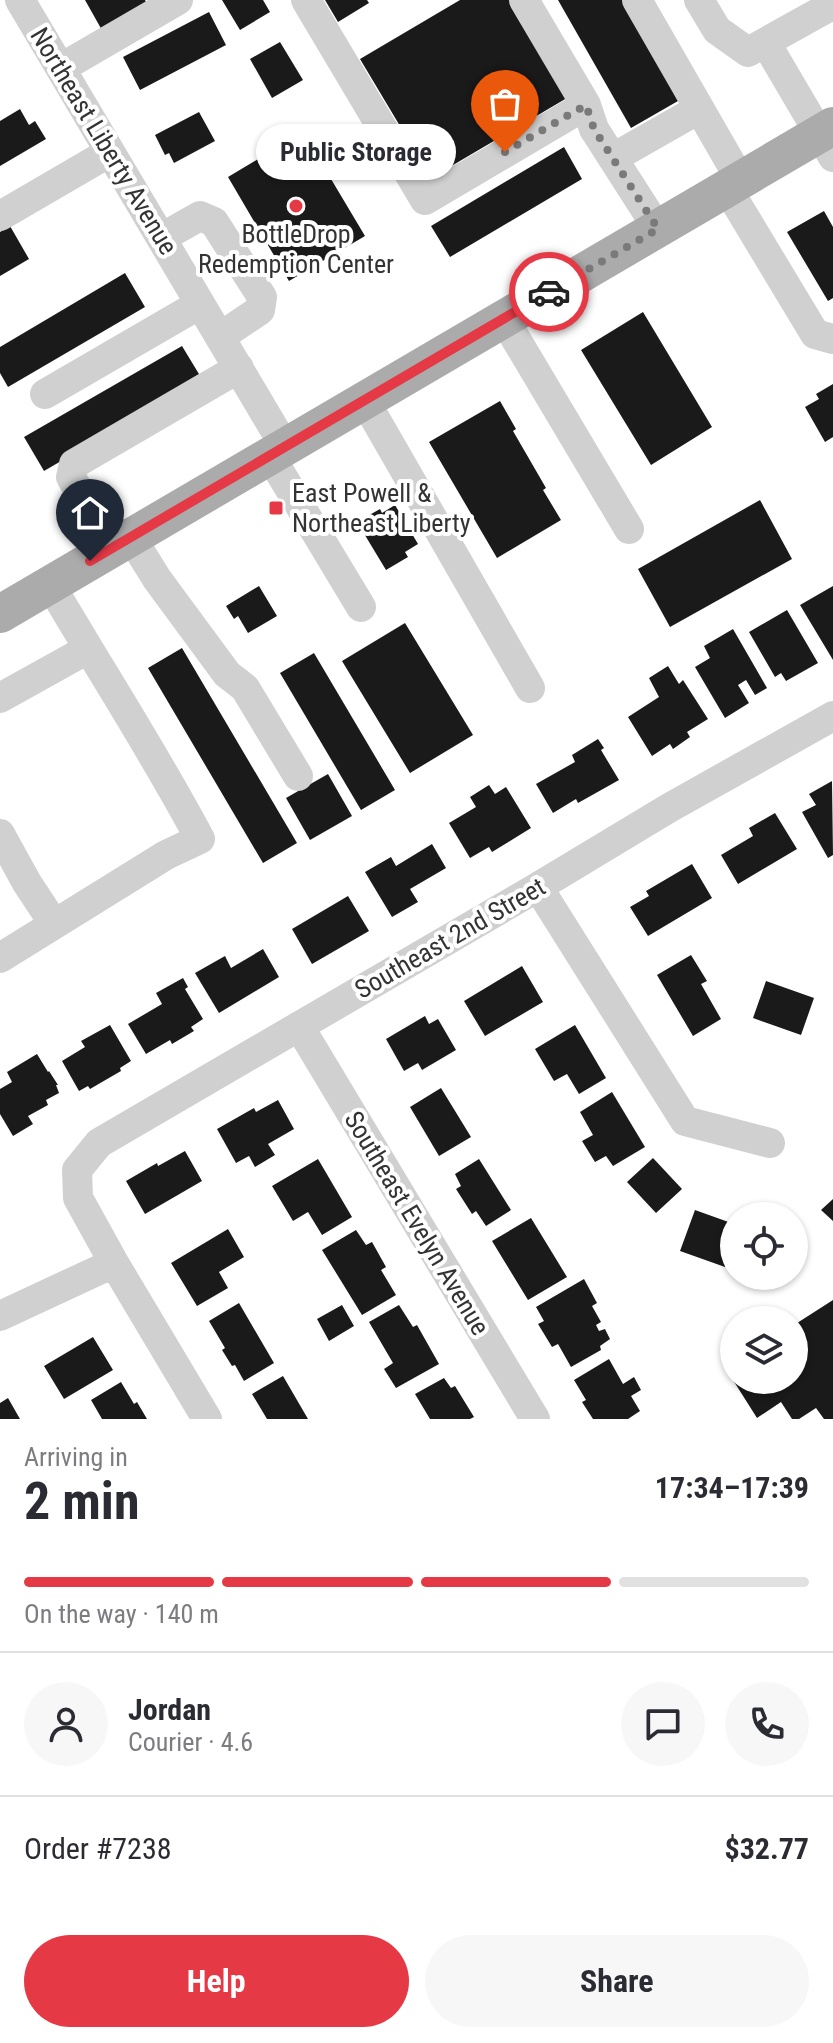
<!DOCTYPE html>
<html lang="en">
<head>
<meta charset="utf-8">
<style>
	:root { --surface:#fff; --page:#f7f7f7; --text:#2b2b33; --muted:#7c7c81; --line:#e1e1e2; --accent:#e63946 }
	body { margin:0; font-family:"Roboto Condensed",sans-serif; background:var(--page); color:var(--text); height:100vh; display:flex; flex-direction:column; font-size:30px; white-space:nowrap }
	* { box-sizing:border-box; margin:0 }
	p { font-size:26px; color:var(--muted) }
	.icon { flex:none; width:44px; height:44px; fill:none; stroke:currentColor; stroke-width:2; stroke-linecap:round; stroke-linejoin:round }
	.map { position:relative; height:1419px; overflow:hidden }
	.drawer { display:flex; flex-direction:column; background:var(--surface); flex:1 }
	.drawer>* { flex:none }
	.buttons { position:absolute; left:720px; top:1202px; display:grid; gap:16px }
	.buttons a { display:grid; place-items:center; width:88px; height:88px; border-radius:50%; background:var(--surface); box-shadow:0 2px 6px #0004; font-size:40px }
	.pin { position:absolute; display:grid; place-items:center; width:68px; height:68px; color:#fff; margin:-82px -34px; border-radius:50% 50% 50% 0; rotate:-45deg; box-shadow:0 0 8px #0007 }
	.pin .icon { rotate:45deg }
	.courier { position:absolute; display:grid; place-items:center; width:80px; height:80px; margin:-40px; border:6px solid #e63946; border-radius:50%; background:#fff; color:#222; box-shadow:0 2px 10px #0007 }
	.bubble { position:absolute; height:56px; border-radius:28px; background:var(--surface); box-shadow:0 2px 6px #0004; font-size:26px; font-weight:700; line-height:56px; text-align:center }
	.summary em { font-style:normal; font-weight:700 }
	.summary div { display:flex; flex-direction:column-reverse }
	.summary { display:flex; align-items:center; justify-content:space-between; height:136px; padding:0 24px }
	h1 { font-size:52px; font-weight:700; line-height:60px }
	.bar { display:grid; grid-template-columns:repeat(4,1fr); gap:12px 8px; align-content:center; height:96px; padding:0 24px }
	.bar i { height:10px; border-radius:6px; background:var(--line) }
	.bar .on { background:var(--accent) }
	.bar p { grid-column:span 4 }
	.line { display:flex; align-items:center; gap:20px; padding:0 24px; border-top:2px solid var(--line) }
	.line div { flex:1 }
	.round { display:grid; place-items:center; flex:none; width:84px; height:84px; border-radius:42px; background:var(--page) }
	.action { display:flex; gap:16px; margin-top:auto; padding:16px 24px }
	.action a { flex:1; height:92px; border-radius:48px; background:var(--accent); color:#fff; font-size:32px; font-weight:700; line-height:92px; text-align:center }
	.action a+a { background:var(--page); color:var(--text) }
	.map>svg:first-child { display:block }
	.building { fill:#1a1a1a }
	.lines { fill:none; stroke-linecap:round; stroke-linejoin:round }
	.minor { stroke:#d0d0d0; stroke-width:30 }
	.major { stroke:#ababab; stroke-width:38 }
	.done { stroke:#7a7a7a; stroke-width:8; stroke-dasharray:0 14.4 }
	.route { stroke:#e63946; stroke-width:10 }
	.poi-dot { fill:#e63946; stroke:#fff; stroke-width:3 }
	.labels { text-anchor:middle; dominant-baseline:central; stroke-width:8; stroke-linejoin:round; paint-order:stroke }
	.street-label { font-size:26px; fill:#333; stroke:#fff }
	.poi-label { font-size:26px; fill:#333; stroke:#fff }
</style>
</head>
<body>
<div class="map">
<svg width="833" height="1419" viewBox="0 0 833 1419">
	<rect width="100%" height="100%" fill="#fff"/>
	<path class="building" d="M85 0H145L149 7 103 32Z
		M222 0H263L270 12 240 30Z
		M325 0H367L369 3 338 22Z
		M460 0H516L572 95 431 178 360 59Z
		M558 0H625L678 101 631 128Z
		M209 12 226 45 140 90 123 57Z
		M280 42 303 80 272 98 250 59Z
		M20 109 29 125 35 121 46 139 0 166V121Z
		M199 112 215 141 174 163 169 153 165 155 155 135Z
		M303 132 365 236 289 281 228 177Z
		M564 147 582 179 450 257 431 226Z
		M824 211 833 227V298L828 301 787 232Z
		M10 226 29 259 0 276V232Z
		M125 273 145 307 8 387 0 373V347Z
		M643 312 712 427 651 465 581 350Z
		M182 346 202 379 44 471 24 437Z
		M833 384V437L825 442 805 407 819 399 816 394Z
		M500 401 516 429 513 431 546 488 543 490 561 520 497 558 429 442Z
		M760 500 792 559 670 627 638 569Z
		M395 505 418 544 405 552 408 557 386 570 357 522 380 509 382 513Z
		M259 586 277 616 248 633 238 616 234 619 226 606Z
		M833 586V660L800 605Z
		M787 610 818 663 786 681 781 673 775 677 749 632Z
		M405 623 473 735 410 773 342 661Z
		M733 629 767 688 755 695 746 680 738 685 749 703 725 718 695 667 710 658 704 646Z
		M182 648 297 843 263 863 148 668Z
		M314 653 395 790 361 810 280 673Z
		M668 666 679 684 683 680 708 719 687 732 690 737 673 749 670 744 652 756 628 717 659 697 649 678Z
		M598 739 604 748 601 750 619 780 578 803 576 799 553 813 536 784 575 762 572 755Z
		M328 774 352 816 310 840 286 798Z
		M832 781 833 855 828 858 802 812 816 805 809 794Z
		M489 785 495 794 506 787 531 828 492 852 489 847 470 858 449 823 476 807 470 797Z
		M775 813 797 849 738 884 721 855 753 836 749 828Z
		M432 844 446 868 410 889 418 902 392 917 365 872 391 857 396 866Z
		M692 864 712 898 648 936 630 907 649 896 646 891Z
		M348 896 369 931 312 964 292 929Z
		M263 949 279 977 219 1013 195 973 225 956 231 968Z
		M691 955 707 981 701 984 721 1019 693 1036 657 975Z
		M522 966 543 1002 485 1036 464 1001Z
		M183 978 188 987 185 989 203 1019 191 1027 194 1031 172 1044 170 1040 146 1054 128 1024 162 1004 156 993Z
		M766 981 814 998 801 1035 753 1018Z
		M425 1016 429 1024 438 1019 456 1050 422 1070 418 1063 404 1071 386 1039Z
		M110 1025 131 1061 120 1068 121 1071 90 1089 88 1086 79 1091 62 1061 85 1047 81 1041Z
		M575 1025 606 1078 579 1094 567 1074 554 1081 535 1049Z
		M37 1054 48 1072 49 1071 58 1085H56L59 1093 46 1100 48 1105 28 1116 33 1124 13 1136 0 1114V1089L12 1082 7 1072Z
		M441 1088 471 1137 439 1156 410 1107Z
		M612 1092 645 1147 613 1166 606 1156 595 1162 582 1141 593 1135 580 1112Z
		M278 1100 294 1129 268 1144 275 1155 255 1167 249 1156 236 1163 217 1129 254 1108 256 1112Z
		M185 1151 202 1181 145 1214 126 1181 157 1163 158 1166Z
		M653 1158 682 1189 656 1213 627 1182Z
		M318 1159 352 1217 322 1235 308 1212 293 1221 272 1186Z
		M479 1159 511 1210 486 1226 476 1211 472 1214 456 1189 461 1186 455 1174Z
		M833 1199V1221L821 1210Z
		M695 1210 734 1224V1242L725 1267 680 1251Z
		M531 1218 567 1277 528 1300 492 1241Z
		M794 1223 801 1246 794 1248Z
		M228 1229 244 1257 219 1272 228 1288 197 1306 171 1263Z
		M356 1230 366 1245 372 1242 386 1267 381 1270 396 1295 362 1315 322 1250Z
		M584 1279 597 1303 592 1306 601 1322 596 1325 599 1331 605 1329 610 1339 600 1346 601 1350 571 1367 558 1344 552 1347 538 1324 544 1321 536 1307Z
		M833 1300V1419H824L816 1408 799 1419H792L781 1402 757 1418 726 1369 734 1364V1380H794V1325Z
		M239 1303 274 1363 244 1381 235 1365 232 1366 222 1350 225 1348 209 1321Z
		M342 1305 354 1326 329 1341 317 1319Z
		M399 1305 413 1327 417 1325 439 1364 396 1388 384 1369 393 1363 369 1322Z
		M93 1337 113 1370 64 1399 44 1366Z
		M609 1359 623 1384 634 1377 641 1390 631 1396 640 1411 628 1419H593L582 1402 586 1400 574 1380Z
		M283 1376 308 1419H267L252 1394Z
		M444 1378 451 1388 455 1386 474 1417 470 1419H430L415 1394Z
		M121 1382 134 1404 137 1402 147 1419H102L91 1400Z
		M8 1398 20 1419H0V1403Z"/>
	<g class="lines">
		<path class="minor" d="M20 0 285 447
			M306 0 425 200 586 105
			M524 0 586 105 594 129 658 229
			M637 0 741 181
			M699 0 717 30 748 52 827 8
			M766 43 833 157
			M61 68 178 0
			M613 158 699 109
			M727 188 815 334 833 339
			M0 216 110 152
			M161 238 200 216 214 222 262 297 260 310 220 337
			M504 319 629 529
			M45 394 200 304
			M365 401 530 688
			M270 456 361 607
			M131 537 157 579 227 674 245 688 298 776
			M111 549 71 477 74 464 239 368
			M0 698 88 649
			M0 834 27 883 54 924
			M538 887 685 1121 770 1143
			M0 958 166 855 200 839C154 752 100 670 50 584
			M299 1026 535 1419
			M0 1316 114 1263
			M207 1419 114 1263 78 1198 77 1170 99 1143 538 887 669 808 833 716"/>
		<path class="major" d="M0 614 833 126"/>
	</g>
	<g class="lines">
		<path class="done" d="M505 152 586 105 594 129 658 229 549 292"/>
		<path class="route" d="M90 561 549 292"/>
	</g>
	<g class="poi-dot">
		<circle cx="296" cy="206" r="8"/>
		<rect x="268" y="500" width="16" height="16" rx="4"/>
	</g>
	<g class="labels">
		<g class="street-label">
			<text transform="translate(104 141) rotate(59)">Northeast Liberty Avenue</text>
			<text transform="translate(450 938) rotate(-30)">Southeast 2nd Street</text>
			<text transform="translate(417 1223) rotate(59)">Southeast Evelyn Avenue</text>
		</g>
		<g class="poi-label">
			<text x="296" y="234">BottleDrop<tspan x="296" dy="30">Redemption Center</tspan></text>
			<text x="292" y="493" text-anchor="start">East Powell &amp;<tspan x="292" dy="30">Northeast Liberty</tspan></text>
		</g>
	</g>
</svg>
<div class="buttons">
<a><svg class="icon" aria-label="locate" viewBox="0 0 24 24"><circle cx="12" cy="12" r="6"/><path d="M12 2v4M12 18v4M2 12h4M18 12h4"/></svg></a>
<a><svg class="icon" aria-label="layers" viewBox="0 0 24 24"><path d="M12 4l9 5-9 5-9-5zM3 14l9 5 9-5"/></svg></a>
</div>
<div class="pin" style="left:505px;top:152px;background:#ea580c"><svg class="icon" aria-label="bag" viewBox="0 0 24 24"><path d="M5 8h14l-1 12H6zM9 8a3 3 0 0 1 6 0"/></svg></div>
<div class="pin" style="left:90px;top:561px;background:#1f2937"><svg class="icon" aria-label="home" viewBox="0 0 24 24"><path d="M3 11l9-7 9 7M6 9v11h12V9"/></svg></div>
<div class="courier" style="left:549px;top:292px"><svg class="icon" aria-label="car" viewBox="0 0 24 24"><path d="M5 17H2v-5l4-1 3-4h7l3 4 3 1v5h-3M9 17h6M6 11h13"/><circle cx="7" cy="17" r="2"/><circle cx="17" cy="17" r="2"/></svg></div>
<div class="bubble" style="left:256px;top:124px;width:200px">Public Storage</div>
</div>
<section class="drawer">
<div class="summary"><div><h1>2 min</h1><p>Arriving in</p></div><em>17:34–17:39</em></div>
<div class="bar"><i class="on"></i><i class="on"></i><i class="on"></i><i></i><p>On the way · 140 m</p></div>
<div class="line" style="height:144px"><a class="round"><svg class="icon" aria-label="person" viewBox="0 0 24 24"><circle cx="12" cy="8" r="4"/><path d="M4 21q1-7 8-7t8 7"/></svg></a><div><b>Jordan</b><p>Courier · 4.6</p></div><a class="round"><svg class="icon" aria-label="chat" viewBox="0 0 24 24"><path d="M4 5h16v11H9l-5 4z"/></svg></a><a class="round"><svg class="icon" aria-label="phone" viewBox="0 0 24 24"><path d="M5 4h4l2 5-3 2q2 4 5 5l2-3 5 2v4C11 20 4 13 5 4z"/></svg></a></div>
<div class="line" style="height:104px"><div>Order #7238</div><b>$32.77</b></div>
<div class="action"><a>Help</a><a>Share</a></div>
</section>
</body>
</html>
